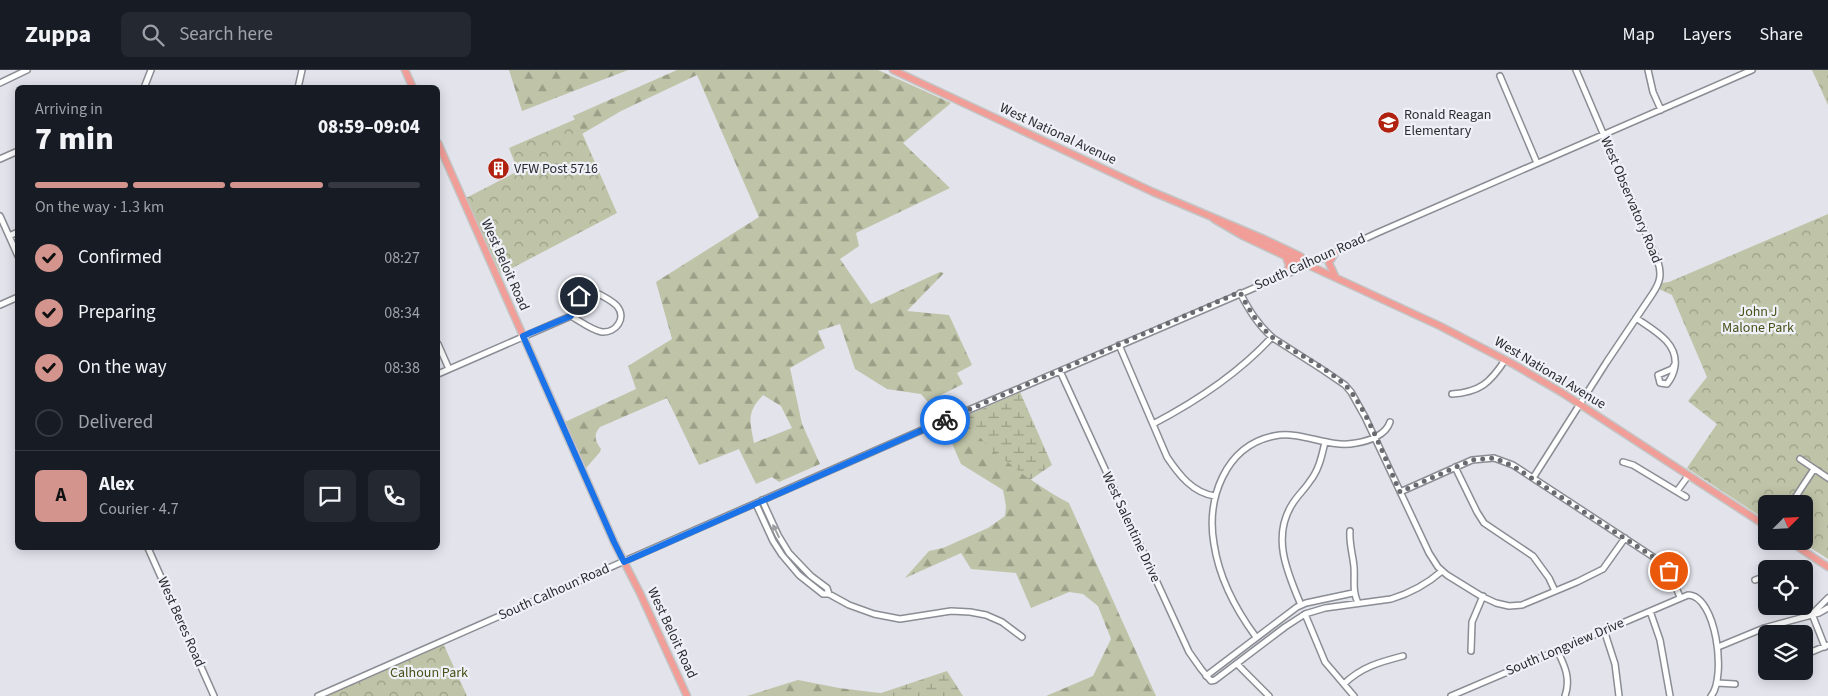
<!DOCTYPE html>
<html lang="en">
<head>
<meta charset="utf-8">
<style>
	:root { --surface:#171b24; --page:#242831; --text:#f1f3f6; --muted:#9ea1a6; --line:#363941; --accent:#d4948e }
	body { margin:0; font-family:"Source Sans 3",sans-serif; background:var(--page); color:var(--text); height:100vh; display:flex; flex-direction:column; font-size:19px; white-space:nowrap }
	* { box-sizing:border-box; margin:0 }
	p { font-size:16px; color:var(--muted) }
	.icon { flex:none; width:28px; height:28px; fill:none; stroke:currentColor; stroke-width:2; stroke-linecap:round; stroke-linejoin:round }
	.map { position:relative; flex:1; overflow:hidden }
	.side { position:absolute; left:15px; top:15px; width:425px; height:465px; display:flex; flex-direction:column; background:var(--surface); border-radius:8px; box-shadow:0 2px 12px #0003 }
	.side>* { flex:none }
	.needle { width:32px; rotate:66deg }
	.fabs { position:absolute; left:1758px; top:425px; display:grid; gap:10px }
	.fabs a { display:grid; place-items:center; width:55px; height:55px; border-radius:8px; background:var(--surface); box-shadow:0 2px 12px #0003; font-size:25px }
	.pin { position:absolute; display:grid; place-items:center; width:42px; height:42px; color:#fff; margin:-21px; border:2px solid #fff; border-radius:50%; box-shadow:0 1px 5px #0007 }
	.courier { position:absolute; display:grid; place-items:center; width:50px; height:50px; margin:-25px; border:4px solid #1a73e8; border-radius:50%; background:#fff; color:#222; box-shadow:0 1px 6px #0007 }
	.overview em { font-style:normal; font-weight:800 }
	.overview div { display:flex; flex-direction:column-reverse }
	.overview { display:flex; align-items:center; justify-content:space-between; height:85px; padding:0 20px }
	h1 { font-size:32px; font-weight:800; line-height:38px }
	.bar { display:grid; grid-template-columns:repeat(4,1fr); gap:8px 5px; align-content:center; height:60px; padding:0 20px }
	.bar i { height:6px; border-radius:4px; background:var(--line) }
	.bar .selected { background:var(--accent) }
	.bar p { grid-column:span 4 }
	.line { display:flex; align-items:center; gap:12px; padding:0 20px; border-top:1px solid var(--line) }
	.line div { flex:1 }
	.round { display:grid; place-items:center; flex:none; width:52px; height:52px; border-radius:8px; background:var(--page) }
	ol { padding:0 20px; list-style:none }
	li { display:flex; align-items:center; gap:15px; height:55px }
	li p { margin-inline-start:auto }
	li .icon { padding:5px; border-radius:50%; background:var(--accent); color:#111; stroke-width:4 }
	li:last-child { color:var(--muted) }
	li i { width:28px; height:28px; border:2px solid var(--line); border-radius:50% }
	header { display:flex; align-items:center; gap:30px; box-sizing:border-box; height:70px; padding:0 25px; background:var(--surface); border-bottom:1px solid var(--line) }
	header strong { font-size:24px }
	nav { display:flex; gap:28px; margin-inline-start:auto; font-size:18px }
	.search { width:350px; height:45px; background:var(--page); display:flex; align-items:center; gap:12px; box-sizing:border-box; padding:0 18px; border-radius:8px; color:var(--muted); font-size:19px }
	.map>svg:first-child { display:block }
	.forest { fill:url(#forest-firs); fill-rule:evenodd }
	.wetland { fill:url(#wetland-marsh) }
	.park { fill:url(#park-crowns) }
	.lines { fill:none; stroke-linecap:round; stroke-linejoin:round }
	.minor-casing { stroke:#8b8d94; stroke-width:8 }
	.major-casing { stroke:#c3c4c4; stroke-width:9 }
	.minor { stroke:#fff; stroke-width:5 }
	.major { stroke:#f29e98; stroke-width:6 }
	.oneway { fill:#9fa0a1 }
	.done { stroke:#6a6b70; stroke-width:5; stroke-dasharray:0 9 }
	.route { stroke:#1a73e8; stroke-width:6 }
	.labels { text-anchor:middle; dominant-baseline:central; stroke-width:4.5; stroke-linejoin:round; paint-order:stroke }
	.poi-label { font-size:14px; fill:#2a2b2e; stroke:#eff1f9; text-anchor:start }
	.street-label { font-size:14px; fill:#2a2b2e; stroke:#eff1f9 }
	.park-label { font-size:14px; fill:#4b5018; stroke:#eff1f9 }
</style>
</head>
<body>
<header>
<strong>Zuppa</strong>
<div class="search"><svg class="icon" aria-label="search" viewBox="0 0 24 24"><circle cx="10" cy="10" r="6"/><path d="M15 15l6 6"/></svg>Search here</div>
<nav><a>Map</a><a>Layers</a><a>Share</a></nav>
</header>
<div class="map">
<svg width="1828" height="626" viewBox="0 0 1828 626">
	<defs>
		<pattern id="forest-firs" width="22" height="20" patternUnits="userSpaceOnUse" patternTransform="scale(1.25)"><rect width="22" height="20" fill="#bfc3a7"/><path d="M5 1l3.5 6h-7zM16 11l3.5 6h-7z" fill="#9b9f88"/></pattern>
		<pattern id="wetland-marsh" width="20" height="14" patternUnits="userSpaceOnUse" patternTransform="scale(1.25)"><rect width="20" height="14" fill="#bfc3a7"/><path d="M1 5h8M5 5V1M11 12h8M15 12V8" fill="none" stroke="#9b9f88"/></pattern>
		<pattern id="park-crowns" width="20" height="18" patternUnits="userSpaceOnUse" patternTransform="scale(1.25)"><rect width="20" height="18" fill="#bfc3a7"/><path d="M2 6a3 3 0 1 1 6 0M12 15a3 3 0 1 1 6 0" fill="none" stroke="#9b9f88"/></pattern>
	</defs>
	<rect width="100%" height="100%" fill="#e2e3eb"/>
	<path class="forest" d="M509 0H628L522 41Z
		M677 0H878L951 33 903 73 950 118 856 163 859 176 840 189 871 234 940 202 944 203 907 241 949 245 972 295 957 303 963 314 939 326 944 337 953 341 940 346 921 324 887 319 855 299 840 254 818 261 825 278 790 298 802 354 820 394 779 412 772 407 756 414 739 379 699 395 667 328 600 357C593 365 595 371 601 379L600 382 586 398 565 352 636 319 628 296 672 269 656 212 759 147 697 5 621 41 582 64 573 46ZM763 325 781 336 792 358 754 373C750 351 746 343 763 325Z
		M961 348C994 382 1027 411 1069 433L1156 626H1046L1093 606 1111 569 1098 536 1083 524 1069 522 1031 538 1016 503 971 499 961 483 905 508 929 481 943 478 988 458 1005 446 1006 436 1003 420 961 394 944 355Z
		M798 610 839 618 871 622V626H747Z"/>
	<path class="wetland" d="M1020 322 1052 395 1030 410 990 378 961 348Z
		M947 601 963 626H871V622L881 623Z"/>
	<path class="park" d="M1812 0H1828V35Z
		M576 49 617 143 501 204 466 128 518 101 509 78Z
		M1828 144V489L1800 471H1804V434H1766V450L1687 398 1717 354 1688 331 1707 307 1672 225 1659 219 1662 213 1669 212Z
		M442 571 467 626H318Z"/>
	<g class="lines">
		<defs>
			<path id="minor" d="M1648 0 1653 22 1661 40
				M1500 6 1537 93
				M0 13 27 0
				M144 18 151 0
				M298 18 302 0
				M0 89 18 81
				M0 146 18 186
				M9 166 18 162
				M590 221C598 223 611 230 617 236 627 248 616 263 602 262 591 260 580 251 571 246 574 234 576 224 590 221Z
				M1240 223C1249 240 1258 255 1273 268L1323 300 1345 315 1351 322 1365 347 1429 483 1438 497 1447 505 1481 526 1496 533 1509 536 1522 535 1577 512 1603 499 1625 468
				M0 235 18 227
				M1636 248C1653 260 1678 272 1675 296 1674 302 1671 309 1667 314L1660 313 1658 305 1672 299 1675 294
				M438 274 449 299
				M1119 275 1167 387C1179 405 1193 423 1215 426
				M1060 301 1189 582 1201 599 1211 611 1215 610 1285 557 1305 544 1325 538 1391 529C1411 523 1427 514 1442 501
				M438 304 571 246
				M1452 324C1480 322 1490 313 1505 290
				M1153 354C1197 331 1238 304 1272 267
				M1800 389 1828 408
				M1623 392 1633 395 1686 427
				M1455 397 1477 442 1484 453 1533 486 1549 508 1555 521
				M1533 408 1606 293 1653 223C1660 212 1662 205 1658 192L1576 0
				M1677 421 1688 406
				M1400 422 1472 390 1494 388 1513 395 1661 492 1669 501 1680 527
				M762 430 778 465 789 483 811 506 827 518 829 524
				M756 434 773 471 782 485 799 505 823 524H829L849 535 874 544 900 549 951 541 970 542 986 545 1002 552 1022 567
				M1791 434 1814 399
				M1350 461C1349 474 1353 485 1354 497 1355 511 1352 520 1358 533
				M148 478 214 626
				M1755 510 1766 506
				M1804 530 1812 544 1825 577
				M1301 535C1287 502 1271 466 1293 433 1298 425 1305 419 1310 411 1319 400 1322 385 1325 372
				M1650 541 1660 570 1670 626
				M1305 544 1325 592 1354 626
				M1812 544 1828 528
				M1604 560 1615 594 1619 626
				M1256 567C1236 540 1219 507 1214 474 1206 429 1225 376 1274 366 1302 360 1328 379 1356 373 1369 371 1386 365 1390 352
				M1718 577 1764 558 1819 543 1828 538
				M1557 580C1565 596 1571 609 1565 626
				M1471 581 1472 552 1483 526
				M1804 585 1828 575
				M1237 594 1269 626
				M1206 606 1297 537 1306 533 1353 523
				M1717 613 1735 614
				M1344 614C1361 597 1380 592 1403 586
				M318 626 922 360 1308 195 1377 163 1752 0
				M1451 626 1688 525C1716 525 1727 607 1711 626"/>
			<path id="major" d="M405 0 413 18
				M893 0 1153 122 1264 169 1300 186 1308 194
				M438 73 614 472 640 523 687 626
				M1214 149 1243 166 1296 191 1308 195 1440 256 1513 294 1561 322 1766 456
				M1335 183 1329 193 1335 206
				M1286 187 1289 195 1287 204
				M1789 471 1828 497"/>
		</defs>
		<use href="#minor" class="minor-casing"/>
		<use href="#major" class="major-casing"/>
		<use href="#minor" class="minor"/>
		<use href="#major" class="major"/>
	</g>
	<defs><path id="oneway-solid" d="M-6-.8H1V-3.2L6.5 0L1 3.2V.8H-6Z" transform="scale(1.25)"/></defs>
	<use class="oneway" href="#oneway-solid" transform="translate(776 461) rotate(-116)"/>
	<g class="lines">
		<path class="done" d="M945 350 1240 222C1249 240 1258 255 1273 268 1296 283 1324 296 1345 315 1365 334 1387 394 1400 422L1472 390 1494 388 1513 396 1652 486 1661 492 1669 501"/>
		<path class="route" d="M579 226 575 231 571 246 523 266 614 472 624 492 945 350"/>
	</g>
	<defs>
		<symbol id="school-disc" viewBox="-11 -11 22 22"><circle r="9.5" fill="#b02110" stroke="#eff1f9"/><path d="M0-5L7-2L0 1L-7-2ZM-4 1L0 2.5L4 1V4Q0 6-4 4Z" fill="#fff"/></symbol>
		<symbol id="building-disc" viewBox="-11 -11 22 22"><circle r="9.5" fill="#b02110" stroke="#eff1f9"/><path d="M-4-6H4V6H1V3H-1V6H-4ZM-2.5-4.3h1.7v1.8h-1.7ZM.8-4.3h1.7v1.8H.8ZM-2.5-1h1.7V.8h-1.7ZM.8-1h1.7V.8H.8Z" fill="#fff"/></symbol>
	</defs>
	<g fill-rule="evenodd">
		<use href="#school-disc" x="1376" y="40" width="25" height="25"/>
		<use href="#building-disc" x="486" y="86" width="25" height="25"/>
	</g>
	<g class="labels">
		<g class="poi-label">
			<text x="1404" y="45">Ronald Reagan<tspan x="1404" dy="16">Elementary</tspan></text>
			<text x="514" y="99">VFW Post 5716</text>
		</g>
		<g class="street-label">
			<text transform="translate(1058 64) rotate(25)">West National Avenue</text>
			<text transform="translate(1631 130) rotate(67)">West Observatory Road</text>
			<text transform="translate(1310 192) rotate(-24)">South Calhoun Road</text>
			<text transform="translate(505 195) rotate(66)">West Beloit Road</text>
			<text transform="translate(1550 303) rotate(31)">West National Avenue</text>
			<text transform="translate(1131 457) rotate(65)">West Salentine Drive</text>
			<text transform="translate(554 522) rotate(-24)">South Calhoun Road</text>
			<text transform="translate(181 552) rotate(66)">West Beres Road</text>
			<text transform="translate(672 563) rotate(65)">West Beloit Road</text>
			<text transform="translate(1565 577) rotate(-23)">South Longview Drive</text>
		</g>
		<g class="park-label">
			<text x="1758" y="242">John J<tspan x="1758" dy="16">Malone Park</tspan></text>
			<text x="429" y="603">Calhoun Park</text>
		</g>
	</g>
</svg>
<div class="fabs">
<a><svg class="needle" viewBox="-14 -14 28 28"><path d="M0-13l5 13h-10z" fill="#e53935"/><path d="M0 13l5-13h-10z" fill="#9ea1a6"/></svg></a>
<a><svg class="icon" aria-label="locate" viewBox="0 0 24 24"><circle cx="12" cy="12" r="6"/><path d="M12 2v4M12 18v4M2 12h4M18 12h4"/></svg></a>
<a><svg class="icon" aria-label="layers" viewBox="0 0 24 24"><path d="M12 4l9 5-9 5-9-5zM3 14l9 5 9-5"/></svg></a>
</div>
<div class="pin" style="left:1669px;top:501px;background:#ea580c"><svg class="icon" aria-label="bag" viewBox="0 0 24 24"><path d="M5 8h14l-1 12H6zM9 8a3 3 0 0 1 6 0"/></svg></div>
<div class="pin" style="left:579px;top:226px;background:#1f2937"><svg class="icon" aria-label="home" viewBox="0 0 24 24"><path d="M3 11l9-7 9 7M6 9v11h12V9"/></svg></div>
<div class="courier" style="left:945px;top:350px"><svg class="icon" aria-label="bike" viewBox="0 0 24 24"><circle cx="6" cy="16" r="4"/><circle cx="18" cy="16" r="4"/><path d="M6 16l4-8h5l3 8M10 8l3 8H6M13 5h3"/></svg></div>
<section class="side">
<div class="overview"><div><h1>7 min</h1><p>Arriving in</p></div><em>08:59–09:04</em></div>
<div class="bar"><i class="selected"></i><i class="selected"></i><i class="selected"></i><i></i><p>On the way · 1.3 km</p></div>
<ol>
<li><svg class="icon" aria-label="check" viewBox="0 0 24 24"><path d="M5 12l5 5 9-10"/></svg>Confirmed<p>08:27</p></li>
<li><svg class="icon" aria-label="check" viewBox="0 0 24 24"><path d="M5 12l5 5 9-10"/></svg>Preparing<p>08:34</p></li>
<li><svg class="icon" aria-label="check" viewBox="0 0 24 24"><path d="M5 12l5 5 9-10"/></svg>On the way<p>08:38</p></li>
<li><i></i>Delivered</li>
</ol>
<div class="line" style="height:90px"><b class="round" style="background:var(--accent);color:#111">A</b><div><b>Alex</b><p>Courier · 4.7</p></div><a class="round"><svg class="icon" aria-label="chat" viewBox="0 0 24 24"><path d="M4 5h16v11H9l-5 4z"/></svg></a><a class="round"><svg class="icon" aria-label="phone" viewBox="0 0 24 24"><path d="M5 4h4l2 5-3 2q2 4 5 5l2-3 5 2v4C11 20 4 13 5 4z"/></svg></a></div>
</section>
</div>
</body>
</html>
